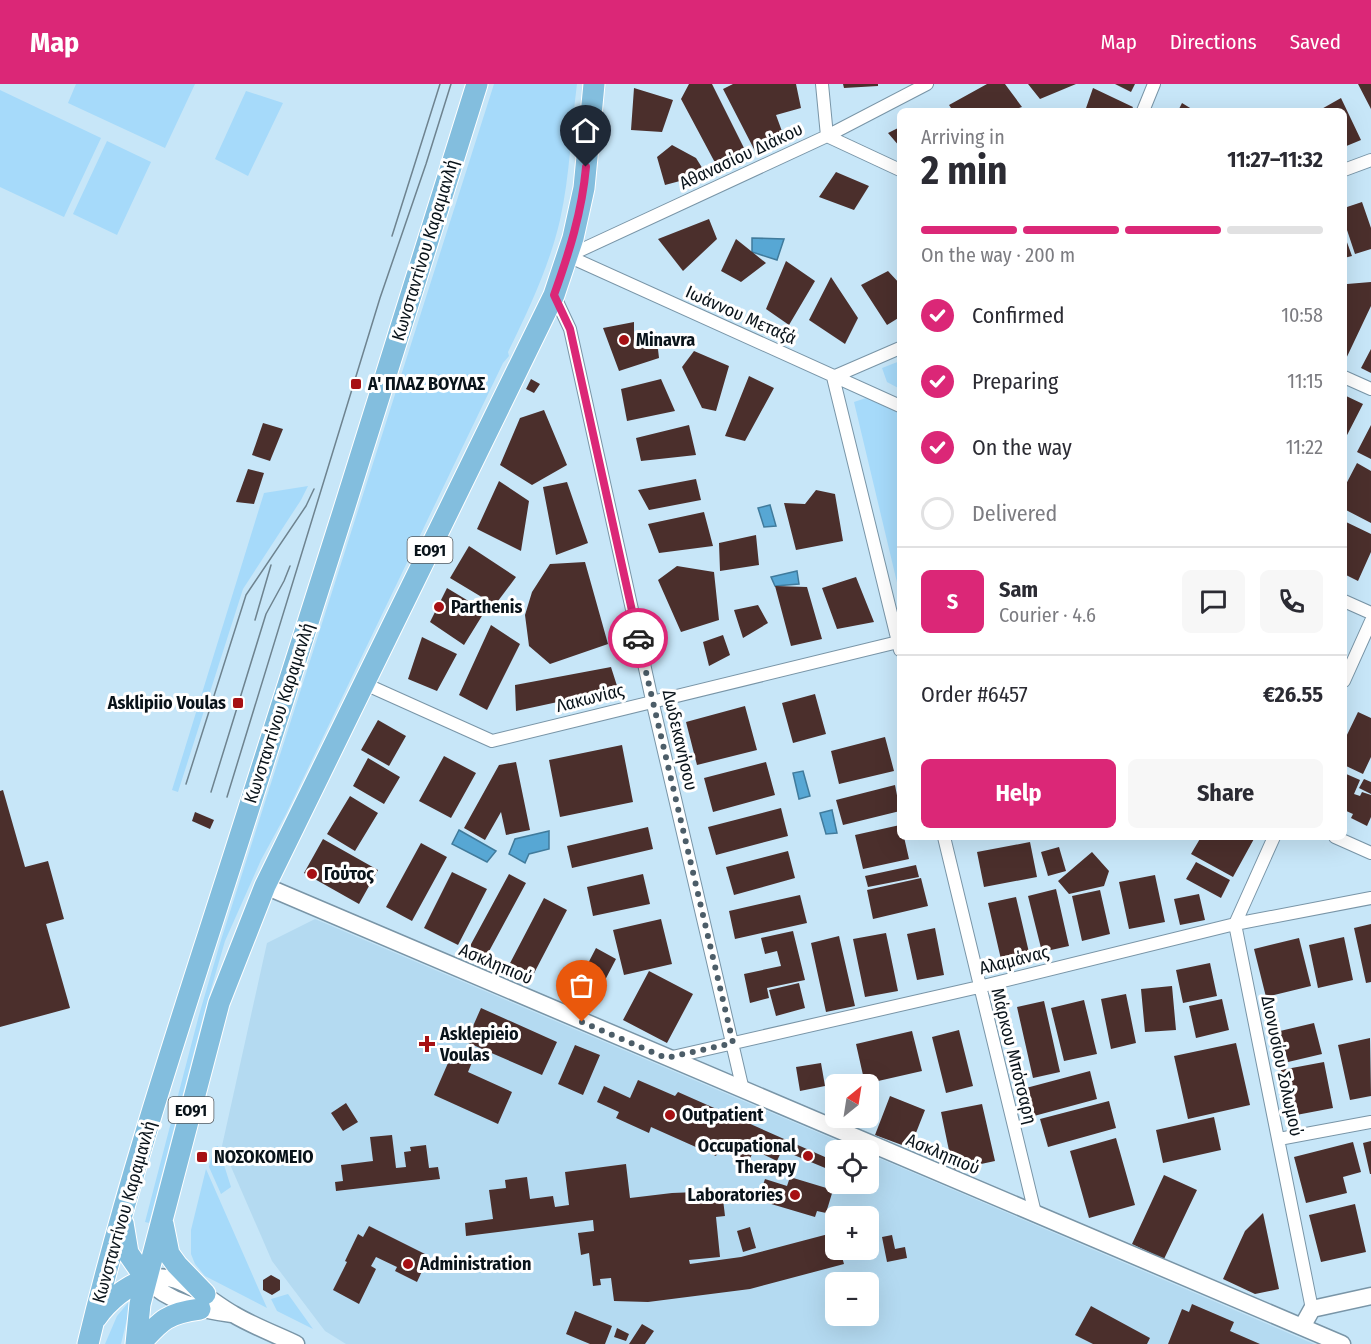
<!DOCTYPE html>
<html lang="en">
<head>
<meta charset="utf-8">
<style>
	:root { --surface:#fff; --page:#f7f7f7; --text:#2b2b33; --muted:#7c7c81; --line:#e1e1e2; --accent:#db2777 }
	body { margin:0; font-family:"Fira Sans Condensed",sans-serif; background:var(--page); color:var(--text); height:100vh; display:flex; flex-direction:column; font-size:22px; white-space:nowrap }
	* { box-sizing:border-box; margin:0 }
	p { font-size:20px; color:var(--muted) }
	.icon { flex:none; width:33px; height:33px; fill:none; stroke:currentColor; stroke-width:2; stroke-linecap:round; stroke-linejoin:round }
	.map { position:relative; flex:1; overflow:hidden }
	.side { position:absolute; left:897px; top:24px; width:450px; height:732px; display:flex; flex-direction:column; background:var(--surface); border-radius:9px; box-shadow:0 6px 24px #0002 }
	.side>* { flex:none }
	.needle { width:39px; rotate:30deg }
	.fabs { position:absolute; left:825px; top:990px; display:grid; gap:12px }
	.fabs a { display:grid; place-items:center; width:54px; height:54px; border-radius:9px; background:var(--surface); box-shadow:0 6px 24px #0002; font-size:30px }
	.pin { position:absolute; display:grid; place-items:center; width:51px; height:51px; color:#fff; margin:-62px -26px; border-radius:50% 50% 50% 0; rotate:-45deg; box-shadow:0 0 6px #0007 }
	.pin .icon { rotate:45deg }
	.courier { position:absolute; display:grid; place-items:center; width:60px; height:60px; margin:-30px; border:4px solid #db2777; border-radius:50%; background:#fff; color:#222; box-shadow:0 2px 8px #0007 }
	.summary em { font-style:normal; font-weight:700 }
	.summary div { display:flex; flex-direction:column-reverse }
	.summary { display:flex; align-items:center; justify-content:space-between; height:102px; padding:0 24px }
	h1 { font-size:39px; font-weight:700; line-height:45px }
	.bar { display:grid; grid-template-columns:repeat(4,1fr); gap:9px 6px; align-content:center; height:72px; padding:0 24px }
	.bar i { height:8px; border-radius:4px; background:var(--line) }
	.bar .active { background:var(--accent) }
	.bar p { grid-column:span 4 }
	.line { display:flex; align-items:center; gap:15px; padding:0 24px; border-top:2px solid var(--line) }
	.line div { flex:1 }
	.round { display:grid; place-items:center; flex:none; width:63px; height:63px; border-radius:9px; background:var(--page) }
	ol { padding:0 24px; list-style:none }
	li { display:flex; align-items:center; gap:18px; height:66px }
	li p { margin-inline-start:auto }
	li .icon { padding:6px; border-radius:50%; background:var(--accent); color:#fff; stroke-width:4 }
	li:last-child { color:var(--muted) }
	li i { width:33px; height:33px; border:3px solid var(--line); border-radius:50% }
	.primary-button { display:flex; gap:12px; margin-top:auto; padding:12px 24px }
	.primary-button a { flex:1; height:69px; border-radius:9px; background:var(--accent); color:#fff; font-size:24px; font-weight:700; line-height:69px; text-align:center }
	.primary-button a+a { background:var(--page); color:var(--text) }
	header { display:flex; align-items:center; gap:36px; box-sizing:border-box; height:84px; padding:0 30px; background:var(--accent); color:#fff }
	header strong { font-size:28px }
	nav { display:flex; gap:33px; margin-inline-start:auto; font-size:21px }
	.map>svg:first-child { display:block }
	.built { fill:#b4daf1; fill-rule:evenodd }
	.green { fill:#a6dafa }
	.water { fill:#57a7d4; stroke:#407b9c; stroke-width:1.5 }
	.building { fill:#4b2f2c }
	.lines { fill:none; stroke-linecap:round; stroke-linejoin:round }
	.minor-casing { stroke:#7995a7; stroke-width:14 }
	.tertiary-casing { stroke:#7995a7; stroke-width:19 }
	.trunk-casing { stroke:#fff; stroke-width:23 }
	.minor { stroke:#fff; stroke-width:12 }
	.tertiary { stroke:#fff; stroke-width:16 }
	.trunk { stroke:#83bede; stroke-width:21 }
	.tram { stroke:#6e838f; stroke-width:1.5 }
	.done { stroke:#4c5d68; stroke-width:6; stroke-dasharray:0 10.8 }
	.route { stroke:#db2777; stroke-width:8 }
	.poi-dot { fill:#a61014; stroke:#fff; stroke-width:2 }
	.labels { text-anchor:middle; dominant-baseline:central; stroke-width:6; stroke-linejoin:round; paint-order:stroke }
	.shield { fill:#fff; stroke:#535a5f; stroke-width:1.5 }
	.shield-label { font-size:16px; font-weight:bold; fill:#09131a }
	.street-label { font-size:18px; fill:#09131a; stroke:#fff }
	.poi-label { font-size:18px; font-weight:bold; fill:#09131a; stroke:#fff; text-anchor:start }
</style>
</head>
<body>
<header>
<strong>Map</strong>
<nav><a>Map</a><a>Directions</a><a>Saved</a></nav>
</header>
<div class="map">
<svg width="1371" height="1260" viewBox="0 0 1371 1260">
	<rect width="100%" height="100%" fill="#c7e6f8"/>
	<path class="built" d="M315 835 859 1066H836V1100H868L869 1070 1314 1260H346L325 1247 272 1177 222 1062 267 859ZM836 1132H868V1166H836ZM836 1198H868V1232H836Z"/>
	<path class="green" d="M76 0H195L165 64 68 19Z
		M494 0H577C571 45 570 92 560 136 549 183 529 225 508 268L509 272 503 279 286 730 261 776 225 857 203 933 149 1139 145 1138 199 931 221 856Z
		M0 6 101 54 64 133 0 103Z
		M246 7 283 19 248 92 215 75Z
		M107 57 151 78 117 151 73 130Z
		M900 277V305L887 298 882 284Z
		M866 314 900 329V511L854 318Z
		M308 402 301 416 243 505 178 708 172 706 264 409Z
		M218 1062 231 1103 221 1110 209 1083 214 1063Z
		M206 1085 267 1224 205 1192 195 1180 191 1170V1146Z
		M288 1210 313 1245 277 1227 271 1215Z
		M132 1214 121 1260H105L117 1232Z"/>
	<path class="water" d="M752 154 784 155 777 176 752 168Z
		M770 421 776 442 764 443 758 424Z
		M797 487 799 500 775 502 771 493Z
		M803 687 810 712 799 715 793 689Z
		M832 726 837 749 826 750 820 729Z
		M459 746 496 767 487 778 452 760Z
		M549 747V765L529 770 525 779 509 770 515 755Z"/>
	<path class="building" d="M689 0H712L749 74 720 88 681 15Z
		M733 0H796L801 24 776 31 783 50 755 67 723 5Z
		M843 0H878V2L844 4Z
		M987 0H1005L1022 23 1010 27H953L949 21Z
		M1028 0H1076L1040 15Z
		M1115 0H1135L1131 8Z
		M1358 0H1371V25Z
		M634 4 673 16 662 48 631 46Z
		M1093 4 1133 23 1131 27H1085Z
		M1341 14 1361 56 1344 63V27H1318Z
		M1182 19 1195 27H1178Z
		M900 43V63L888 49Z
		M672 61 696 74 706 90 665 101 657 73Z
		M836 88 869 102 854 126 819 113Z
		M1362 118 1371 144V165L1355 170 1344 137V124Z
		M709 135 717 155 683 187 658 155Z
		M1344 150 1352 172 1344 174Z
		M736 155 766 179 741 198 721 187Z
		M786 177 815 197 789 241 766 225Z
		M888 187 900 200V233L887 241 861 201Z
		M831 193 858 234 845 260 809 236Z
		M1371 198V222L1344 279V207L1347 200Z
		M634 238V255L656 248 659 274 619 287 603 244Z
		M1371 265V289L1361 284Z
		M694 267 729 282 716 327 702 324 682 283Z
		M749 292 774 304 745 357 725 352Z
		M531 295 540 300 534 309 526 305Z
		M661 295 675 327 627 337 621 305Z
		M1344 311 1363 320 1344 357Z
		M544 326 567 381 532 401 500 381 520 334Z
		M263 339 283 345 270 377 252 371Z
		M689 341 696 371 641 377 636 354Z
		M1371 341V375L1357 368Z
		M1357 379 1371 387V439L1344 425V404Z
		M248 385 264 389 254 420 236 418Z
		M696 395 701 416 649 426 638 406Z
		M499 397 529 417 521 467 477 445Z
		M567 398 588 459 556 471 543 403Z
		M816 406 835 410 843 457 796 466 784 419 805 420Z
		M704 428 713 462 659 469 648 440Z
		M1344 437 1371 450V468L1358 497 1344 490Z
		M756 451 759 481 720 487 719 459Z
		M469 462 516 493 495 521 450 494Z
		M585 478 608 560 550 580 529 562 525 531 532 508 550 480Z
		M677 482 714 488 719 536 681 548 658 496Z
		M856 493 874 538 837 545 822 504Z
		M775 502 807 503 822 555 791 562Z
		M447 504 485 527 464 561 430 538Z
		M758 521 768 539 743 554 734 526Z
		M491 541 520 560 487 626 459 611Z
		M723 551 730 571 709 582 703 558Z
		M422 553 457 570 437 607 408 595Z
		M611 583 618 605 516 627 515 601Z
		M815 610 826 650 793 659 782 619Z
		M745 622 757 666 697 681 686 638Z
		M1358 628 1371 634V673L1363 690 1344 681V657Z
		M378 636 406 652 389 682 361 666Z
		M885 653 894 687 839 700 831 667Z
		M622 661 633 718 560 733 549 676Z
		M444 672 476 689 451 734 419 717Z
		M368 674 400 693 384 720 353 702Z
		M516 678 530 746 506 751 501 728 485 756 464 744 499 681Z
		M766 678 775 711 713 728 704 694Z
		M1344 689 1360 696 1354 710 1360 712 1362 708 1371 711V733L1367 742 1351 734 1353 730 1344 726Z
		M1364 695 1371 698V710L1359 704Z
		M895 701 900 727 843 741 836 716Z
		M3 706 25 783 48 777 64 835 46 840 70 924 0 943V707Z
		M350 712 378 729 355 767 327 750Z
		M781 724 788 752 716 771 708 743Z
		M195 728 214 736 210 745 192 737Z
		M900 741V753H904L909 775 863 785 855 751Z
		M648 743 653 765 572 784 567 762Z
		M1201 753H1255L1233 793 1191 770Z
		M323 755 378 786 359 820 304 789Z
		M1030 758 1037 793 984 803 977 768Z
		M421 759 447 773 412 837 386 823Z
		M1059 763 1066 787 1048 792 1041 768Z
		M788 767 795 794 734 811 726 783Z
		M1092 768 1109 787 1104 802 1069 810 1058 797Z
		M1196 778 1230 796 1221 814 1186 795Z
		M916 781 919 793 868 803 865 792Z
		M452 788 487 805 458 861 424 844Z
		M509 790 526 799 487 871 470 862Z
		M643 790 650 820 593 832 587 803Z
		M1155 791 1165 838 1129 845 1119 798Z
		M921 794 928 822 873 835 867 806Z
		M1056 805 1069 862 1042 868 1028 812Z
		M1100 806 1110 850 1082 857 1072 812Z
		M1199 810 1205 836 1180 841 1174 815Z
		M800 811 807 839 735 855 729 827Z
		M1016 813 1031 877 1003 884 988 819Z
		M544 814 567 826 531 895 508 883Z
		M661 835 672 880 624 891 613 846Z
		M1371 840V898L1366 899 1354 844Z
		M935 844 944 891 917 896 907 850Z
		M793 847 805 896 767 904 769 914 750 919 744 890 781 882 777 867 765 870 761 854Z
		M886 849 898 907 865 913 853 855Z
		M839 852 855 922 826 928 811 859Z
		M1344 853 1353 896 1318 904 1309 861Z
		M1299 854 1311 902 1266 913 1254 865Z
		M596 864 616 875 590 925 570 914Z
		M1210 879 1217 912 1183 919 1176 886Z
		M649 887 693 910 667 959 623 936Z
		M799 899 805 924 776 932 769 906Z
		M1172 902 1176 946 1145 948 1141 905Z
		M1126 910 1136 959 1111 965 1101 915Z
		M1222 915 1229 946 1196 954 1189 922Z
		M1084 916 1097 970 1064 977 1051 924Z
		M1044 917 1060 988 1033 994 1017 923Z
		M481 924 557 958 542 991 466 958Z
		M1314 939 1322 970 1288 978 1280 947Z
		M959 946 973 1002 946 1009 932 953Z
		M912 947 922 987 865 1000 856 960Z
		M1370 954 1371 1012 1350 1016 1338 961Z
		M1236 959 1250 1021 1188 1035 1174 972Z
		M575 961 600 971 583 1011 558 1000Z
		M456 969 473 976 468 988 512 1008 498 1040 434 1011 448 979 451 980Z
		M1324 978 1333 1024 1291 1032 1281 986Z
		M821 979 825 1002 800 1007 796 983Z
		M1090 987 1097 1015 1034 1032 1026 1004Z
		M638 996 675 1012 678 1008 834 1077 830 1086 782 1066 777 1077 754 1066 747 1081 736 1077 743 1061 735 1058 731 1067 721 1062 716 1072 651 1043 649 1049 616 1034 619 1028 597 1018 604 1002 630 1014Z
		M890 1012 925 1026 910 1064 875 1051Z
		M1109 1017 1116 1044 1048 1063 1040 1035Z
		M346 1019 358 1038 343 1047 331 1029Z
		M982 1020 995 1077 953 1086 941 1028Z
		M1214 1033 1221 1066 1163 1079 1156 1046Z
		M392 1051 396 1084 406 1083 404 1068 411 1067 410 1063 426 1061 429 1084 438 1083 440 1095 336 1107 335 1098 343 1097 341 1081 373 1077 370 1053Z
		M1116 1054 1135 1121 1089 1134 1070 1067Z
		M1371 1057V1090H1370L1363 1059Z
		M1353 1058 1361 1088 1343 1093 1347 1109 1306 1119 1294 1073Z
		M626 1080 630 1114 672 1109 722 1107 725 1132 716 1133 720 1173 689 1176 690 1180 741 1173 836 1148V1166H840L844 1180 750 1205 648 1218 614 1217 611 1194 600 1195 601 1201 593 1202 589 1169 581 1171 578 1149 594 1147 593 1136 466 1152 465 1139 493 1135 489 1106 506 1104 505 1096 527 1093 530 1115 553 1112 555 1123 569 1121 565 1088Z
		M1164 1091 1197 1106 1164 1175 1132 1160Z
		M790 1093 833 1106 826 1129 817 1127 815 1133 758 1116 765 1095 787 1102Z
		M1355 1120 1366 1168 1321 1178 1309 1131Z
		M1263 1129 1279 1205 1255 1210 1223 1195 1245 1147Z
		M369 1142 429 1172 417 1198 395 1187 397 1183 376 1173 371 1182 376 1185 359 1220 333 1206 347 1178 345 1177 358 1150 363 1153Z
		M750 1143 756 1164 743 1168 737 1147Z
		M892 1151 895 1165 905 1163 907 1174 887 1178 882 1153Z
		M271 1191 280 1196V1206L272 1211 263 1206V1196Z
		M1192 1220 1234 1238 1230 1247 1260 1260H1168L1182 1225 1189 1228Z
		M1091 1222 1150 1254 1147 1260H1093L1075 1251Z
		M575 1227 612 1242 605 1260H590L566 1250Z
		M642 1240 654 1247 645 1260H629Z
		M617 1244 629 1250 626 1257 614 1253Z"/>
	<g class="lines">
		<defs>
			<path id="minor" d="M822 0 827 52 900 86
				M1143 27 1154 0
				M1344 86 1371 76
				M568 172 827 52 927 0
				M568 172 900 322
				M554 211 570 245 652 616 743 1006
				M900 264 833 293 900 566
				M1344 293 1371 305
				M1344 517 1371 529
				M1344 597 1371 537
				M365 600 492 657 898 558 900 554
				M944 753 1035 1129
				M1274 753 1235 840 1312 1225
				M1335 753 1371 769
				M668 974 979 903 1235 840 1371 814
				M1279 1055 1371 1038"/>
			<path id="tertiary" d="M265 802 1342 1260
				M232 1230C201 1226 168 1218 146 1195 181 1186 206 1215 233 1230 253 1242 275 1250 296 1260
				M1302 1243 1312 1225 1371 1212"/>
			<path id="trunk" d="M123 1139 128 1169 146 1195
				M163 1140 169 1170 177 1181 205 1210
				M96 1234C109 1216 125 1203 146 1195
				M88 1260C131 1080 192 904 248 727 326 485 401 243 477 0
				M136 1260 140 1220 219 919 265 802 554 211 573 154 584 104 594 0
				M140 1260C161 1236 168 1229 200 1225"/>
		</defs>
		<use href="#minor" class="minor-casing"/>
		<use href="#tertiary" class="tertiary-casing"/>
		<use href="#trunk" class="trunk-casing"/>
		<use href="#minor" class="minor"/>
		<use href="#tertiary" class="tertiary"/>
		<use href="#trunk" class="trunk"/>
		<path class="tram" d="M392 152 440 0
			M255 536 271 481
			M186 700 246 511 306 422 314 405
			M211 708 266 530 284 497 290 482
			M227 713 380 214 426 80 451 0"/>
	</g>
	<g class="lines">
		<path class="done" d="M582 938 666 974 733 959 638 554"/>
		<path class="route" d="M586 83C582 128 569 169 554 211L570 245 638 554"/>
	</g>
	<g class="poi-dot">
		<circle cx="624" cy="256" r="6"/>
		<rect x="350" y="294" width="12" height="12" rx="3"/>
		<circle cx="439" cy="523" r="6"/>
		<rect x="232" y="613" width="12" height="12" rx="3"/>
		<circle cx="312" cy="790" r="6"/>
		<path d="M424 951h6v6h6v6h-6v6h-6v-6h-6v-6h6z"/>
		<circle cx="670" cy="1031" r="6"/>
		<circle cx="808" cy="1072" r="6"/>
		<rect x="196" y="1067" width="12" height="12" rx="3"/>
		<circle cx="795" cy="1111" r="6"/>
		<circle cx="408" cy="1180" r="6"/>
	</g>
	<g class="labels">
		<g class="shield">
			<rect x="407.5" y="453" width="45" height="26" rx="4.5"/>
			<rect x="168.5" y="1013" width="45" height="26" rx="4.5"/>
		</g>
		<g class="shield-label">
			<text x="430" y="466">ΕΟ91</text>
			<text x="191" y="1026">ΕΟ91</text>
		</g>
		<g class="street-label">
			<text transform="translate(741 72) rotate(-25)">Αθανασίου Διάκου</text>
			<text transform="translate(425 166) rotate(-73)">Κωνσταντίνου Καραμανλή</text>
			<text transform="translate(741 231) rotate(24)">Ιωάννου Μεταξά</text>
			<text transform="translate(590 614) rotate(-14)">Λακωνίας</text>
			<text transform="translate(279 629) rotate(-72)">Κωνσταντίνου Καραμανλή</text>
			<text transform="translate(680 656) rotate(77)">Δωδεκανήσου</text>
			<text transform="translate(1014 876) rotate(-14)">Αλαμάνας</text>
			<text transform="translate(496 880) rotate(23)">Ασκληπιού</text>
			<text transform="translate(1014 972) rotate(76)">Μάρκου Μπότσαρη</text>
			<text transform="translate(1282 982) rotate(78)">Διονυσίου Σολωμού</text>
			<text transform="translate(943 1070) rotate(23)">Ασκληπιού</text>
			<text transform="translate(124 1128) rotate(-74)">Κωνσταντίνου Καραμανλή</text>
		</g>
		<g class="poi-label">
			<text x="636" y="256">Minavra</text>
			<text x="368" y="300">Α' ΠΛΑΖ ΒΟΥΛΑΣ</text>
			<text x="451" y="523">Parthenis</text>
			<text x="226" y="619" text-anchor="end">Asklipiio Voulas</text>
			<text x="324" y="790">Γούτος</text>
			<text x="440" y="950">Asklepieio<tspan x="440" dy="21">Voulas</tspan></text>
			<text x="682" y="1031">Outpatient</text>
			<text x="796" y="1062" text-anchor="end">Occupational<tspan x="796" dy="21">Therapy</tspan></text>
			<text x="214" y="1073">ΝΟΣΟΚΟΜΕΙΟ</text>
			<text x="783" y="1111" text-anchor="end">Laboratories</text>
			<text x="420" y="1180">Administration</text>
		</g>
	</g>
</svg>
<div class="fabs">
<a><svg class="needle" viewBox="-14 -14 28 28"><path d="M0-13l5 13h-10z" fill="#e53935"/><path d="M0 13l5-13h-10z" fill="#7c7c81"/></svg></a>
<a><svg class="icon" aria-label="locate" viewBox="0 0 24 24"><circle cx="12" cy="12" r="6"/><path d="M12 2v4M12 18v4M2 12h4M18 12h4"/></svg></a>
<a>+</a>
<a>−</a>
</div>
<div class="pin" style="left:582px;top:938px;background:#ea580c"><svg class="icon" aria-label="bag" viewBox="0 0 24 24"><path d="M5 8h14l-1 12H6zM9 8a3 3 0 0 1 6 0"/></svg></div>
<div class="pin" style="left:586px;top:83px;background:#1f2937"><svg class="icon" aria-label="home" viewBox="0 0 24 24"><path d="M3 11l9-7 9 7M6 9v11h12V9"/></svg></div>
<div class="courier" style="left:638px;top:554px"><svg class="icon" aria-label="car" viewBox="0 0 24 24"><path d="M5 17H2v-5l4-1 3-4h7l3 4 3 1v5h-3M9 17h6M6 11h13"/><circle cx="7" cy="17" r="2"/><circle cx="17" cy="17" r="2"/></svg></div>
<section class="side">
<div class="summary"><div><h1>2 min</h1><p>Arriving in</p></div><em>11:27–11:32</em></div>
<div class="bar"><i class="active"></i><i class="active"></i><i class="active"></i><i></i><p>On the way · 200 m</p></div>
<ol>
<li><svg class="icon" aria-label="check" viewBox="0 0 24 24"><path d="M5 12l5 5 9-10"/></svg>Confirmed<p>10:58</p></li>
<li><svg class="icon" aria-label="check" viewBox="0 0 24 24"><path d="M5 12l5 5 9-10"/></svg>Preparing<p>11:15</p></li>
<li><svg class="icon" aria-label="check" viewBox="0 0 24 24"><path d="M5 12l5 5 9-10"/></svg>On the way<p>11:22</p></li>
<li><i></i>Delivered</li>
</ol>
<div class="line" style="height:108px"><b class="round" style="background:var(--accent);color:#fff">S</b><div><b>Sam</b><p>Courier · 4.6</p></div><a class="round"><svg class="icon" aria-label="chat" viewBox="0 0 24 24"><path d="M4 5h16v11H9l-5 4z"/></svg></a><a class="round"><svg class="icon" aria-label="phone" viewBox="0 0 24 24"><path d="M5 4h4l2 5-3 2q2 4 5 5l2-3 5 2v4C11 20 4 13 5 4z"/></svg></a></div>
<div class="line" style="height:78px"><div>Order #6457</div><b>€26.55</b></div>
<div class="primary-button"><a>Help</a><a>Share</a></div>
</section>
</div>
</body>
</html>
